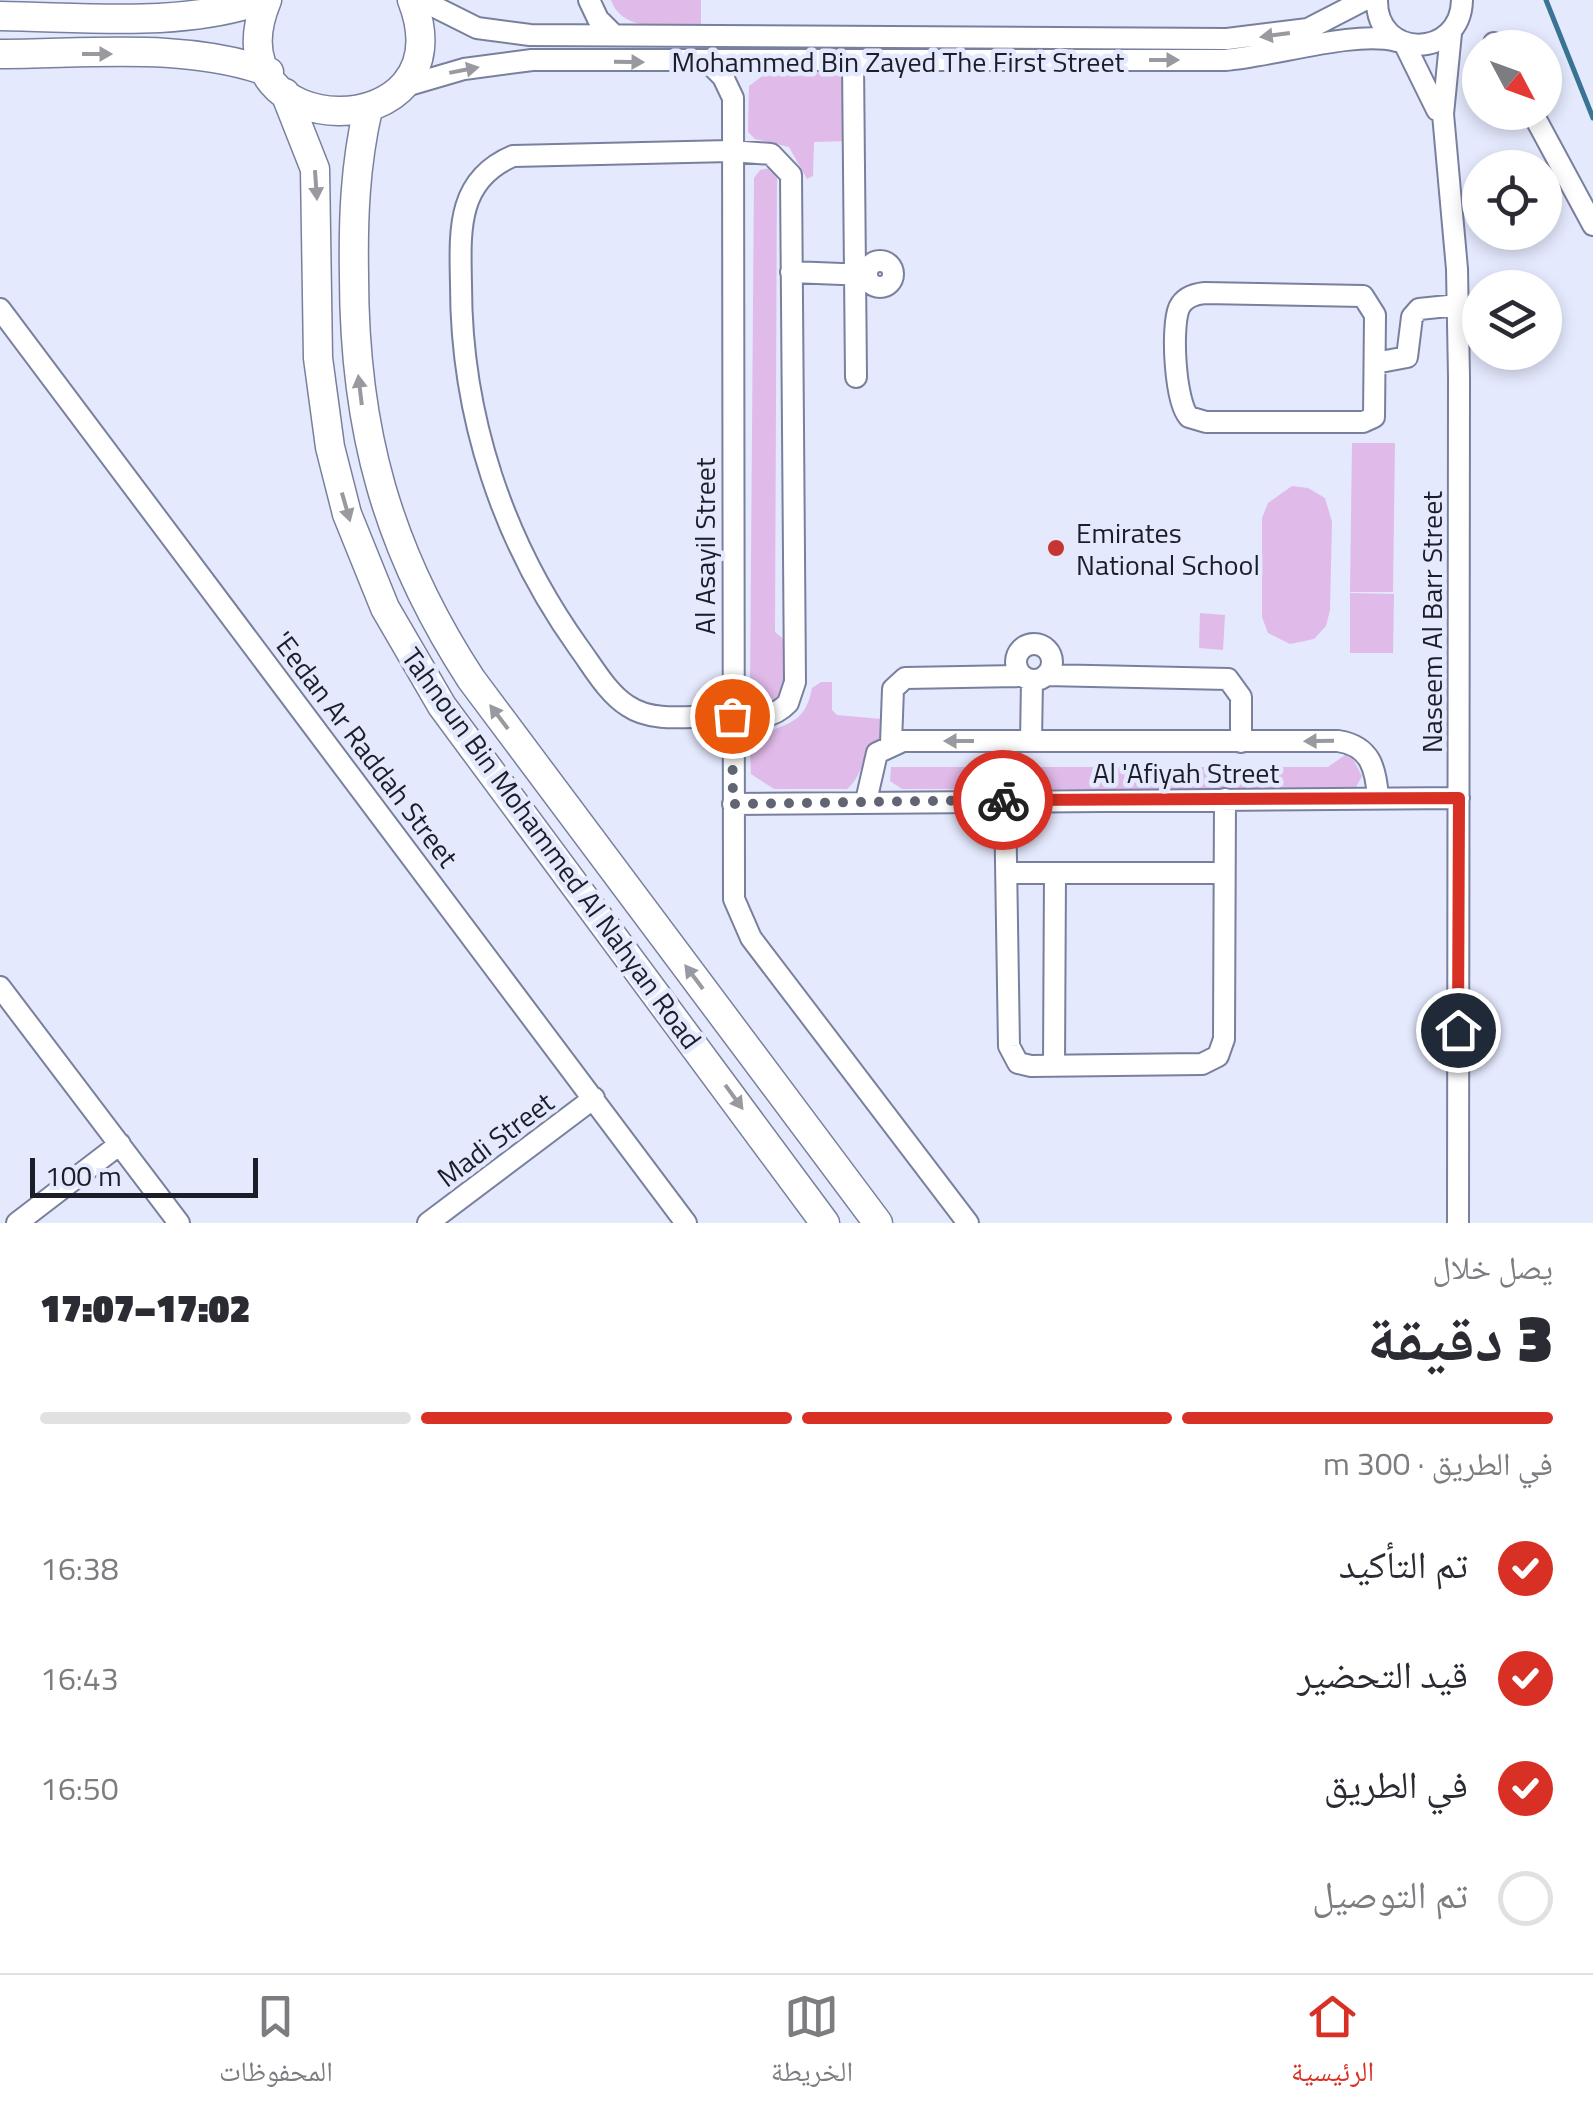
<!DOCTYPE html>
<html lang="ar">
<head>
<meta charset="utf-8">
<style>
	:root { --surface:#fff; --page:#f2f2f3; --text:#2b2b33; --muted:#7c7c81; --line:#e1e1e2; --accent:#d93025 }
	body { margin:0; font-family:"Titillium Web","Noto Naskh Arabic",sans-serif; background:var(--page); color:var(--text); direction:rtl; height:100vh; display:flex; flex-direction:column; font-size:38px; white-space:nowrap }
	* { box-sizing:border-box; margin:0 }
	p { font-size:32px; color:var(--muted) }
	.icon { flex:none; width:55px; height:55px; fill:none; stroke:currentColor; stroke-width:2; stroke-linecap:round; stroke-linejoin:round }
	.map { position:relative; height:1223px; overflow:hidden; direction:ltr }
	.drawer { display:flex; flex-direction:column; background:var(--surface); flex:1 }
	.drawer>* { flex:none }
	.needle { width:65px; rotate:131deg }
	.fabs { position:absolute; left:1462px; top:30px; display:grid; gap:20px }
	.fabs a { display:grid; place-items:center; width:100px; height:100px; border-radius:50%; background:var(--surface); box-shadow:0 5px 15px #0003; font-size:50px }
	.scale { position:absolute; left:30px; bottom:25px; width:228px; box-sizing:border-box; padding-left:10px; border:5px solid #1b1e29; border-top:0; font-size:28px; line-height:35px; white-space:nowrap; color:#1b1e29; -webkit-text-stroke:8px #e4e9fd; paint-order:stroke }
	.pin { position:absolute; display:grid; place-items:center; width:85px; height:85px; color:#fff; margin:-42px; border:5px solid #fff; border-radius:50%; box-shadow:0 2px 10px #0007 }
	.courier { position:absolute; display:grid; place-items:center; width:100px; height:100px; margin:-50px; border:8px solid #d93025; border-radius:50%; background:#fff; color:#222; box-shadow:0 2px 12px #0007 }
	.headline em { font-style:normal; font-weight:800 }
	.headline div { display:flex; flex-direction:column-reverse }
	.headline { display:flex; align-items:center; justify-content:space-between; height:170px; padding:0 40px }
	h1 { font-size:65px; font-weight:800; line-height:75px }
	.bar { display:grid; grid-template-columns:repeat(4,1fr); gap:15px 10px; align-content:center; height:120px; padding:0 40px }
	.bar i { height:12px; border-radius:8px; background:var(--line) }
	.bar .selected { background:var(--accent) }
	.bar p { grid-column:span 4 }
	ol { padding:0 40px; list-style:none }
	li { display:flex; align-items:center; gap:30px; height:110px }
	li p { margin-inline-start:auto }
	li .icon { padding:10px; border-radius:50%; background:var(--accent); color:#fff; stroke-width:4 }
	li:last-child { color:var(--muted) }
	li i { width:55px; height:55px; border:5px solid var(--line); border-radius:50% }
	.dock { display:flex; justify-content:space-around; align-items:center; height:140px; border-top:2px solid var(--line); background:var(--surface); font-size:28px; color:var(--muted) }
	.dock a { display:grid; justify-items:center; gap:5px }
	.dock .selected { color:var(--accent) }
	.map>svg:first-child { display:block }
	.green { fill:#e0bae9 }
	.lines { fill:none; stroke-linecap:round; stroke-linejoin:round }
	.stream { stroke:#397593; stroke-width:5 }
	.minor-casing { stroke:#79809d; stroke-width:24 }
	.major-casing { stroke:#79809d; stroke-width:31 }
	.minor { stroke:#fff; stroke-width:20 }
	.major { stroke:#fff; stroke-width:28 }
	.oneway { fill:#989a9f }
	.done { stroke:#616573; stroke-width:10; stroke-dasharray:0 18 }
	.route { stroke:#d93025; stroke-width:12 }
	.poi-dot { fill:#c4362f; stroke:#e4e9fd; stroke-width:4 }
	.labels { text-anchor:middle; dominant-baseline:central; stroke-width:9; stroke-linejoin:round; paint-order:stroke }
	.street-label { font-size:28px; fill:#1b1e29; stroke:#e4e9fd }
	.poi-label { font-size:28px; fill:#1b1e29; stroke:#e4e9fd; text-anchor:start }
</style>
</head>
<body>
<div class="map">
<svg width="1593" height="1223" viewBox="0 0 1593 1223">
	<rect width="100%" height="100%" fill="#e4e9fd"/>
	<path class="green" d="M611 0H701V24C671 24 623 35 611 0Z
		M843 70 848 141 814 142 813 176 807 179 789 147 755 139 748 132 749 86 769 71Z
		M770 168 777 169 775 632 786 641V692L773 704H756L750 693 754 178 760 170Z
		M1352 443H1395L1393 592H1350Z
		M1292 486 1308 488 1325 498 1332 522 1330 610 1326 626 1314 639 1290 644 1268 633 1262 617V518L1268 503Z
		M1350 593 1394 594 1393 653H1350Z
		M1200 613 1225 615 1223 650 1199 648Z
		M821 682H832V710L837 715 882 719V737C861 752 865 774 847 789H774L751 774 750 752C769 716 803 738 812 688Z
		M1345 755 1353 759 1362 776 1355 789H902L890 781 891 767H1328Z"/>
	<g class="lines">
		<path class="stream" d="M1546 0 1593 118"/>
		<defs>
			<path id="minor" d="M421 0 477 28 530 35 1227 39 1308 29 1364 0
				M589 0 598 19 614 35
				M1377 0C1376 60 1461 59 1462 0
				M1451 33 1443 114 1457 269 1459 377 1458 1223
				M1494 43 1496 48
				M1405 45 1437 110
				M709 63 723 77 733 98 734 899 751 938 968 1223
				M853 63 856 377
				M399 88 464 69 532 60H1225C1275 56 1354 30 1397 41
				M1532 112 1593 225
				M730 151 771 154 791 175 795 682 788 703C768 724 745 716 718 716 689 716 653 723 628 706 608 694 593 667 579 648 503 542 461 416 461 285 460 232 456 180 513 156Z
				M867 274a13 13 0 1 1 26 0a13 13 0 1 1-26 0Z
				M791 272 867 275
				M1205 293 1363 296 1375 315 1374 417 1363 422H1206L1189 417C1175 402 1171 328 1179 308 1184 297 1194 294 1205 293Z
				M0 309 686 1223
				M1375 363 1407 357 1412 317 1419 309 1458 305
				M1016 662a18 18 0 1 1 36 0a18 18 0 1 1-36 0Z
				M1046 675 1228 679 1241 697V742
				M1031 741 1032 680
				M891 743 893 689 905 678 1023 676
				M1005 800 1009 1046 1018 1063 1031 1066 1202 1064 1218 1056 1224 1039 1225 799
				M866 801 877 753 903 741H1338C1371 746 1376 769 1378 798
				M733 804 1459 798
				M1009 873H1224
				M0 987 179 1223
				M1054 1065 1055 873
				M17 1223 120 1144
				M428 1223 594 1098"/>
			<path id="major" d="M267 0C206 146 470 150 412 0
				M0 16C87 17 179 28 262 0
				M0 54C89 54 184 42 269 72
				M285 93 315 169 318 358 330 447 347 514 385 608 442 706 825 1223
				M368 109C355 165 353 219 354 276 354 429 387 550 471 679L878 1223"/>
		</defs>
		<use href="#minor" class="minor-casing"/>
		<use href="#major" class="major-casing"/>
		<use href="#minor" class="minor"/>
		<use href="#major" class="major"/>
	</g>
	<defs><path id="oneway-solid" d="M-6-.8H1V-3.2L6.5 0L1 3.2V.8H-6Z" transform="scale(2.5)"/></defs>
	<g class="oneway">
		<use href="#oneway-solid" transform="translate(1275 35) rotate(172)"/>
		<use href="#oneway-solid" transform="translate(97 54)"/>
		<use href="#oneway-solid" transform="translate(1164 60)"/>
		<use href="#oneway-solid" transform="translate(629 62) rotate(1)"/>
		<use href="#oneway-solid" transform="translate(464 70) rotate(-11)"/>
		<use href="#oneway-solid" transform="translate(316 185) rotate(86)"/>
		<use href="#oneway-solid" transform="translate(360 390) rotate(-97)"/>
		<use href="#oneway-solid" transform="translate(346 507) rotate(74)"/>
		<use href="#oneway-solid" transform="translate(499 717) rotate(-127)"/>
		<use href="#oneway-solid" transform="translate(959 741) rotate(180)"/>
		<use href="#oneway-solid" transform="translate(1319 741) rotate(179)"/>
		<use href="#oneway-solid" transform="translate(694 977) rotate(-127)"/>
		<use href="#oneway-solid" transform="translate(734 1097) rotate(54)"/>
	</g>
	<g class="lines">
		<path class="done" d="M732 716 733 804 1003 800"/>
		<path class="route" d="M1003 800 1459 798 1458 1030"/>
	</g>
	<circle class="poi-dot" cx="1056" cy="548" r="10"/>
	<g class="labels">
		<g class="street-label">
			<text x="898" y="61">Mohammed Bin Zayed The First Street</text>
			<text transform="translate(704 546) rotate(-90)">Al Asayil Street</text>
			<text transform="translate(1431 622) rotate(-90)">Naseem Al Barr Street</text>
			<text transform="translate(366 749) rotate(53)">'Eedan Ar Raddah Street</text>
			<text x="1186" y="772">Al 'Afiyah Street</text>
			<text transform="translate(552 848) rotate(54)">Tahnoun Bin Mohammed Al Nahyan Road</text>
			<text transform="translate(495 1139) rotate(-37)">Madi Street</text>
		</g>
		<g class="poi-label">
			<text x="1076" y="532">Emirates<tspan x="1076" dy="32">National School</tspan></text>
		</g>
	</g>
</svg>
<div class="fabs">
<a><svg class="needle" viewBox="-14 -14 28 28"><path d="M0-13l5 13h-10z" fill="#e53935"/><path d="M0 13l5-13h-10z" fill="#7c7c81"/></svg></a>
<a><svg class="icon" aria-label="locate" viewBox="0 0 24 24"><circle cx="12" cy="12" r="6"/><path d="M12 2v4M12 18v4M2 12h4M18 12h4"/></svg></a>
<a><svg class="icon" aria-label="layers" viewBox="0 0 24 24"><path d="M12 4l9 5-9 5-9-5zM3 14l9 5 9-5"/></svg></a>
</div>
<div class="scale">100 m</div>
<div class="pin" style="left:732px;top:716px;background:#ea580c"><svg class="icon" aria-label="bag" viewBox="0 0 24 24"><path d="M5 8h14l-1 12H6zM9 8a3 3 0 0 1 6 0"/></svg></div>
<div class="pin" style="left:1458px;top:1030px;background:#1f2937"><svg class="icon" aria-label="home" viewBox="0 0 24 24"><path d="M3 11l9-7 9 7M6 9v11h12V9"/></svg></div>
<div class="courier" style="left:1003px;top:800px"><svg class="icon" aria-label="bike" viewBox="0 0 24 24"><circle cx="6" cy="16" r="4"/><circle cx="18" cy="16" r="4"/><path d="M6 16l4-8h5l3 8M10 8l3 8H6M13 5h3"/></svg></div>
</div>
<section class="drawer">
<div class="headline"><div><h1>3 دقيقة</h1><p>يصل خلال</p></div><em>17:02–17:07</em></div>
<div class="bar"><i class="selected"></i><i class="selected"></i><i class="selected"></i><i></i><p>في الطريق · 300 m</p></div>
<ol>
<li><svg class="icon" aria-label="check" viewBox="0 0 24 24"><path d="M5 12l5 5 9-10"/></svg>تم التأكيد<p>16:38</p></li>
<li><svg class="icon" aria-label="check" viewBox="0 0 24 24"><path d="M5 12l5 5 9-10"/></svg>قيد التحضير<p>16:43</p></li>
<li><svg class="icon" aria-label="check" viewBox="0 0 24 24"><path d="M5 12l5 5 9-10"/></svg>في الطريق<p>16:50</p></li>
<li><i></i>تم التوصيل</li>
</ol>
</section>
<nav class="dock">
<a class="selected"><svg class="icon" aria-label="home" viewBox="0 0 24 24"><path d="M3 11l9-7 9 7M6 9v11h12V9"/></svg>الرئيسية</a>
<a><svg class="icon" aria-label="map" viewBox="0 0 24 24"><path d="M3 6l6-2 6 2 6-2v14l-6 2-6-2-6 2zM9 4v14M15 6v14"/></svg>الخريطة</a>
<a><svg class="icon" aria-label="saved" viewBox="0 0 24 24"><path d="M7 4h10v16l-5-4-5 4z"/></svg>المحفوظات</a>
</nav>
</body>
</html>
